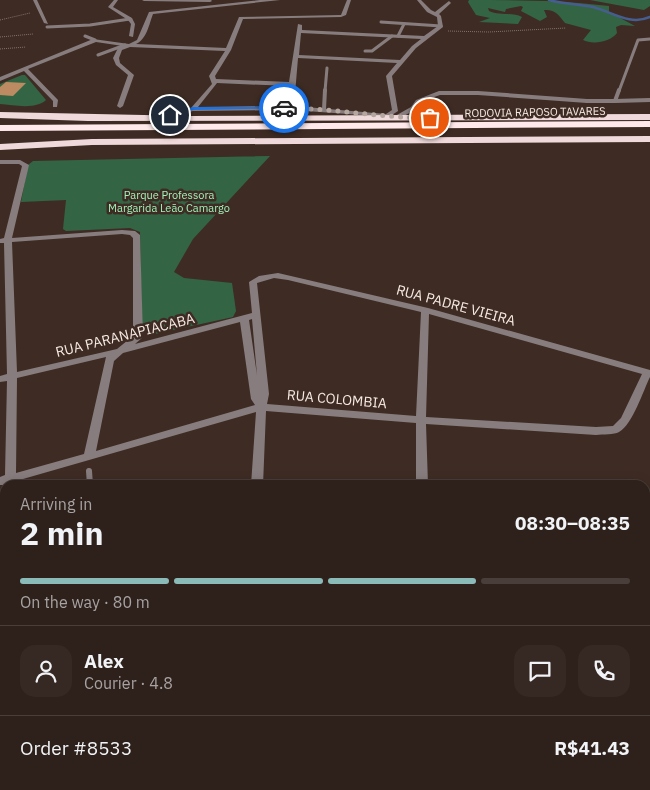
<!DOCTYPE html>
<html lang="en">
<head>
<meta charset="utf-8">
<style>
	:root { --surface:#2e211b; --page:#362924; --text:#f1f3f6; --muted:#a7a3a3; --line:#493e3a; --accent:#8bbbb9 }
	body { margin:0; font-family:"IBM Plex Sans",sans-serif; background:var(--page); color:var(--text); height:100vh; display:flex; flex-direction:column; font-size:19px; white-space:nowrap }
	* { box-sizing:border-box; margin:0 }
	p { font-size:16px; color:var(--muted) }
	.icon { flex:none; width:28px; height:28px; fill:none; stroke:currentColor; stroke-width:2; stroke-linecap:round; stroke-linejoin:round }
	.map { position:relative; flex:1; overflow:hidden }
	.side { position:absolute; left:0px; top:480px; width:650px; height:310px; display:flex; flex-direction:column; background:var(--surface); border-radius:15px 15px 0 0; box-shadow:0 2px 12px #0003,0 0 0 1px var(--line) }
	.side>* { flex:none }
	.pin { position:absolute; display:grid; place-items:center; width:42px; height:42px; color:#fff; margin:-21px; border:2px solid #fff; border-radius:50%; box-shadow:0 1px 5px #0007 }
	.courier { position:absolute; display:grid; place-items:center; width:50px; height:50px; margin:-25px; border:4px solid #1a73e8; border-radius:50%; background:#fff; color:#222; box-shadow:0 1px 6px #0007 }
	.head em { font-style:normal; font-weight:700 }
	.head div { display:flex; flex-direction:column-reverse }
	.head { display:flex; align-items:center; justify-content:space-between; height:85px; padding:0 20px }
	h1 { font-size:32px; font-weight:700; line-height:38px }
	.bar { display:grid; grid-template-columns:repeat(4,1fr); gap:8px 5px; align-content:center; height:60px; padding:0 20px }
	.bar i { height:6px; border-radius:4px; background:var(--line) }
	.bar .on { background:var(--accent) }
	.bar p { grid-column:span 4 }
	.line { display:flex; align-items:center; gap:12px; padding:0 20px; border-top:1px solid var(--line) }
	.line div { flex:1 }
	.round { display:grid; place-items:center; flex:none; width:52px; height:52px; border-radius:15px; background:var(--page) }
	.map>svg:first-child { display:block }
	.green { fill:#336544 }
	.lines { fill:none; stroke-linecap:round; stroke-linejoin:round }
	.stream { stroke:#465e8f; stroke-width:2.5 }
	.building { fill:#bd8b61 }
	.path { stroke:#82736b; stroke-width:1; stroke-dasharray:1 1; stroke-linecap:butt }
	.service-far3 { stroke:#887d7e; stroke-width:3 }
	.service-far2 { stroke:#887d7e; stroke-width:4 }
	.service-far1 { stroke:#887d7e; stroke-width:6 }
	.service { stroke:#887d7e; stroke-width:8 }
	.minor { fill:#887d7e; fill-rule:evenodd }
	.secondary { fill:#baa8a9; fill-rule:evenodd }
	.trunk { fill:#f0d9db; fill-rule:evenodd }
	.motorway { fill:#ffe9eb; fill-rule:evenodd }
	.route { fill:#1a73e8 }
	.done { stroke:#b5a7a0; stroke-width:5; stroke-dasharray:0 9 }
	.labels { text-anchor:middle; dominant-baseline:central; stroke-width:5; stroke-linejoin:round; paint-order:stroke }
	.far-street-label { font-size:11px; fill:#f5e9e3; stroke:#3e2c24 }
	.far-park-label { font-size:11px; fill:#a0f4ba; stroke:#3e2c24 }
	.street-label { font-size:14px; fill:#f5e9e3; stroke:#3e2c24 }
</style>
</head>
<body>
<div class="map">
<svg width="650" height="790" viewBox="0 0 650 790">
	<rect width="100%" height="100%" fill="#3e2c24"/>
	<path class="green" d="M469 0C516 0 563 0 609 6V12L635 26 621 25 616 27 617 33C610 42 593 45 583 40L591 30 565 23C559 15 555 9 544 10L547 17 540 21 521 11 523 7 521 6 506 9 505 12 488 8 489 11C499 16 512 12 522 17L518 24 479 22 490 18 476 15 468 2Z
		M590 0H650V6L644 10Z
		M22 75H25L46 100C35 110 14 105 0 104V84Z
		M270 156 193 239 174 272 184 278 232 283 236 311 233 317 155 334 148 333 142 330 140 232 130 228 66 231 63 229 66 200 21 202 28 165 33 161Z"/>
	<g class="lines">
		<path class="stream" d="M549 0C563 4 578 4 593 7 612 12 630 26 650 17"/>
	</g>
	<path class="building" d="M6 82 26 83 13 96 0 95V87Z"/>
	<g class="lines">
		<path class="path" d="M0 20 30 13
			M448 31 489 32 566 28
			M0 37 33 34
			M0 49 26 47"/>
		<path class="service-far3" d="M381 22 441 26
			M47 27 90 25 130 19
			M85 36 95 40
			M398 36 404 24
			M365 51H372L392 36
			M98 55 125 45
			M325 91 327 68
			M619 91 638 40 650 39"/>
		<path class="service-far2" d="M587 101H615L619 90
			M615 101 650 100
			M324 109 325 90"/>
		<path class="service-far1" d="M89 471 90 485"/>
		<path class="service" d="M42 790 44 785"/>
		<path class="minor" d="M33 0H37L48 24 44 23Z
			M114 0H118L113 7 132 18 135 24 133 37 129 36 131 24 128 20 108 7Z
			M142 0H211L212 1 210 2 144 1Z
			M260 0H280L153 14C149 24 147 39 136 44L226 48 239 17 341 15 347 0H351L346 15 341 17 243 19 231 50 215 76 216 79 289 82 298 24 302 25V30L424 36 438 26 437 17 427 12 417 0H421L431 10 435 12 449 1 451 3 439 14 441 16 443 27 416 48 392 76 398 111 392 115 395 116 411 107 416 100 439 91H478L587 99 590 101 587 103 478 95H440L420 102 416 108 423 112 440 116V118L438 119 419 114 413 111C394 122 396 120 377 116L291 110 193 111 157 120 155 119V117L191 108 212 84 209 76 225 51 130 47 122 50 119 58 120 63 134 75 123 106 120 108 117 106 128 75 116 65 113 58 118 48 123 46 96 42 28 69 58 100 57 107H53V101L24 71 0 81V77L93 39 129 44 137 40 149 12ZM301 33 421 39 412 46 400 60 299 55ZM298 58 397 63 386 76 392 110 386 114 294 106ZM217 83 289 86 288 106 198 107Z
			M0 160H20L29 165 12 238 122 230 135 231 140 235 143 337 135 344 252 313 249 282 259 276 278 273 428 308 650 370V377C643 391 633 424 619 432 614 435 603 434 596 435L426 424 428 485H416V423L266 411 263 485H251L256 412 16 481 15 485H0V477L5 475 7 381 0 382V376L7 374 4 243H0V239L4 238 22 166 19 164H0ZM122 234 130 235 133 238V336L117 349 17 372 12 242ZM274 278 288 280 421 312 416 416 267 404 269 394 257 283ZM429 314 642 374 621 418 613 426 596 427 426 417ZM252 319 257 375 249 320ZM240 322 251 399 255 405 96 451 114 361 123 353ZM106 357 84 454 16 473 17 378Z
			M5 607V634L0 636V610Z
			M53 785H75L73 790H51Z
			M182 785H198L197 790H181Z
			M404 785H420V790H404Z
			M466 785H487L489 790H468Z"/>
		<path class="secondary" d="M645 600 650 601V613L645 612Z
			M5 611V623L0 624V612Z"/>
		<path class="trunk" d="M0 112 191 116 650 114V120L88 121 0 118Z
			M650 136V142L92 145 0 150V144L92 139Z"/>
		<path class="motorway" d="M650 121V127L0 131V125Z"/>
	</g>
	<path class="route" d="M193 107H284L286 108 193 110 170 116 168 115Z"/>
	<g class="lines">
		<path class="done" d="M284 108C333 108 381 118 430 118"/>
	</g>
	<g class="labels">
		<g class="far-street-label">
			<text transform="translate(535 112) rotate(-1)">RODOVIA RAPOSO TAVARES</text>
		</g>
		<g class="far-park-label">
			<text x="169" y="195">Parque Professora<tspan x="169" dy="13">Margarida Leão Camargo</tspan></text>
		</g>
		<g class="street-label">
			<text transform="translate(456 305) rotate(15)">RUA PADRE VIEIRA</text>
			<text transform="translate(125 335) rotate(-14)">RUA PARANAPIACABA</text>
			<text transform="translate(337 399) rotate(5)">RUA COLOMBIA</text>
		</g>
	</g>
</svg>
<div class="pin" style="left:430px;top:118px;background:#ea580c"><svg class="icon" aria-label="bag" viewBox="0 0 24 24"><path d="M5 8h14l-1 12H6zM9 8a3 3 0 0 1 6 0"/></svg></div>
<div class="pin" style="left:170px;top:115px;background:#1f2937"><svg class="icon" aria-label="home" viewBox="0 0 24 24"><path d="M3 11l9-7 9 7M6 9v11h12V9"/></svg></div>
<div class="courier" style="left:284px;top:108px"><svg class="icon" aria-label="car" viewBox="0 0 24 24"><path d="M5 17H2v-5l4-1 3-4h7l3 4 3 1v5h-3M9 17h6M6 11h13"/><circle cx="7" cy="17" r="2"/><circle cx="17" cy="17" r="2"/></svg></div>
<section class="side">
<div class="head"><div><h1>2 min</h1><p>Arriving in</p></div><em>08:30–08:35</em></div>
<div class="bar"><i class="on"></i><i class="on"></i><i class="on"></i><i></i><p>On the way · 80 m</p></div>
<div class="line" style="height:90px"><a class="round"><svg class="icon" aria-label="person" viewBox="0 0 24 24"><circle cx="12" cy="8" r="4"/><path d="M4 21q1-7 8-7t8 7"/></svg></a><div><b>Alex</b><p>Courier · 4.8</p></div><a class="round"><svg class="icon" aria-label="chat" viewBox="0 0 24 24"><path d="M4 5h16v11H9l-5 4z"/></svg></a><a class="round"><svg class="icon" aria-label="phone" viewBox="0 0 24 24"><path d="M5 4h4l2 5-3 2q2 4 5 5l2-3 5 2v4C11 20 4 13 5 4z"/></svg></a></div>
<div class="line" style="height:65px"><div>Order #8533</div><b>R$41.43</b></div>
</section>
</div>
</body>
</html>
